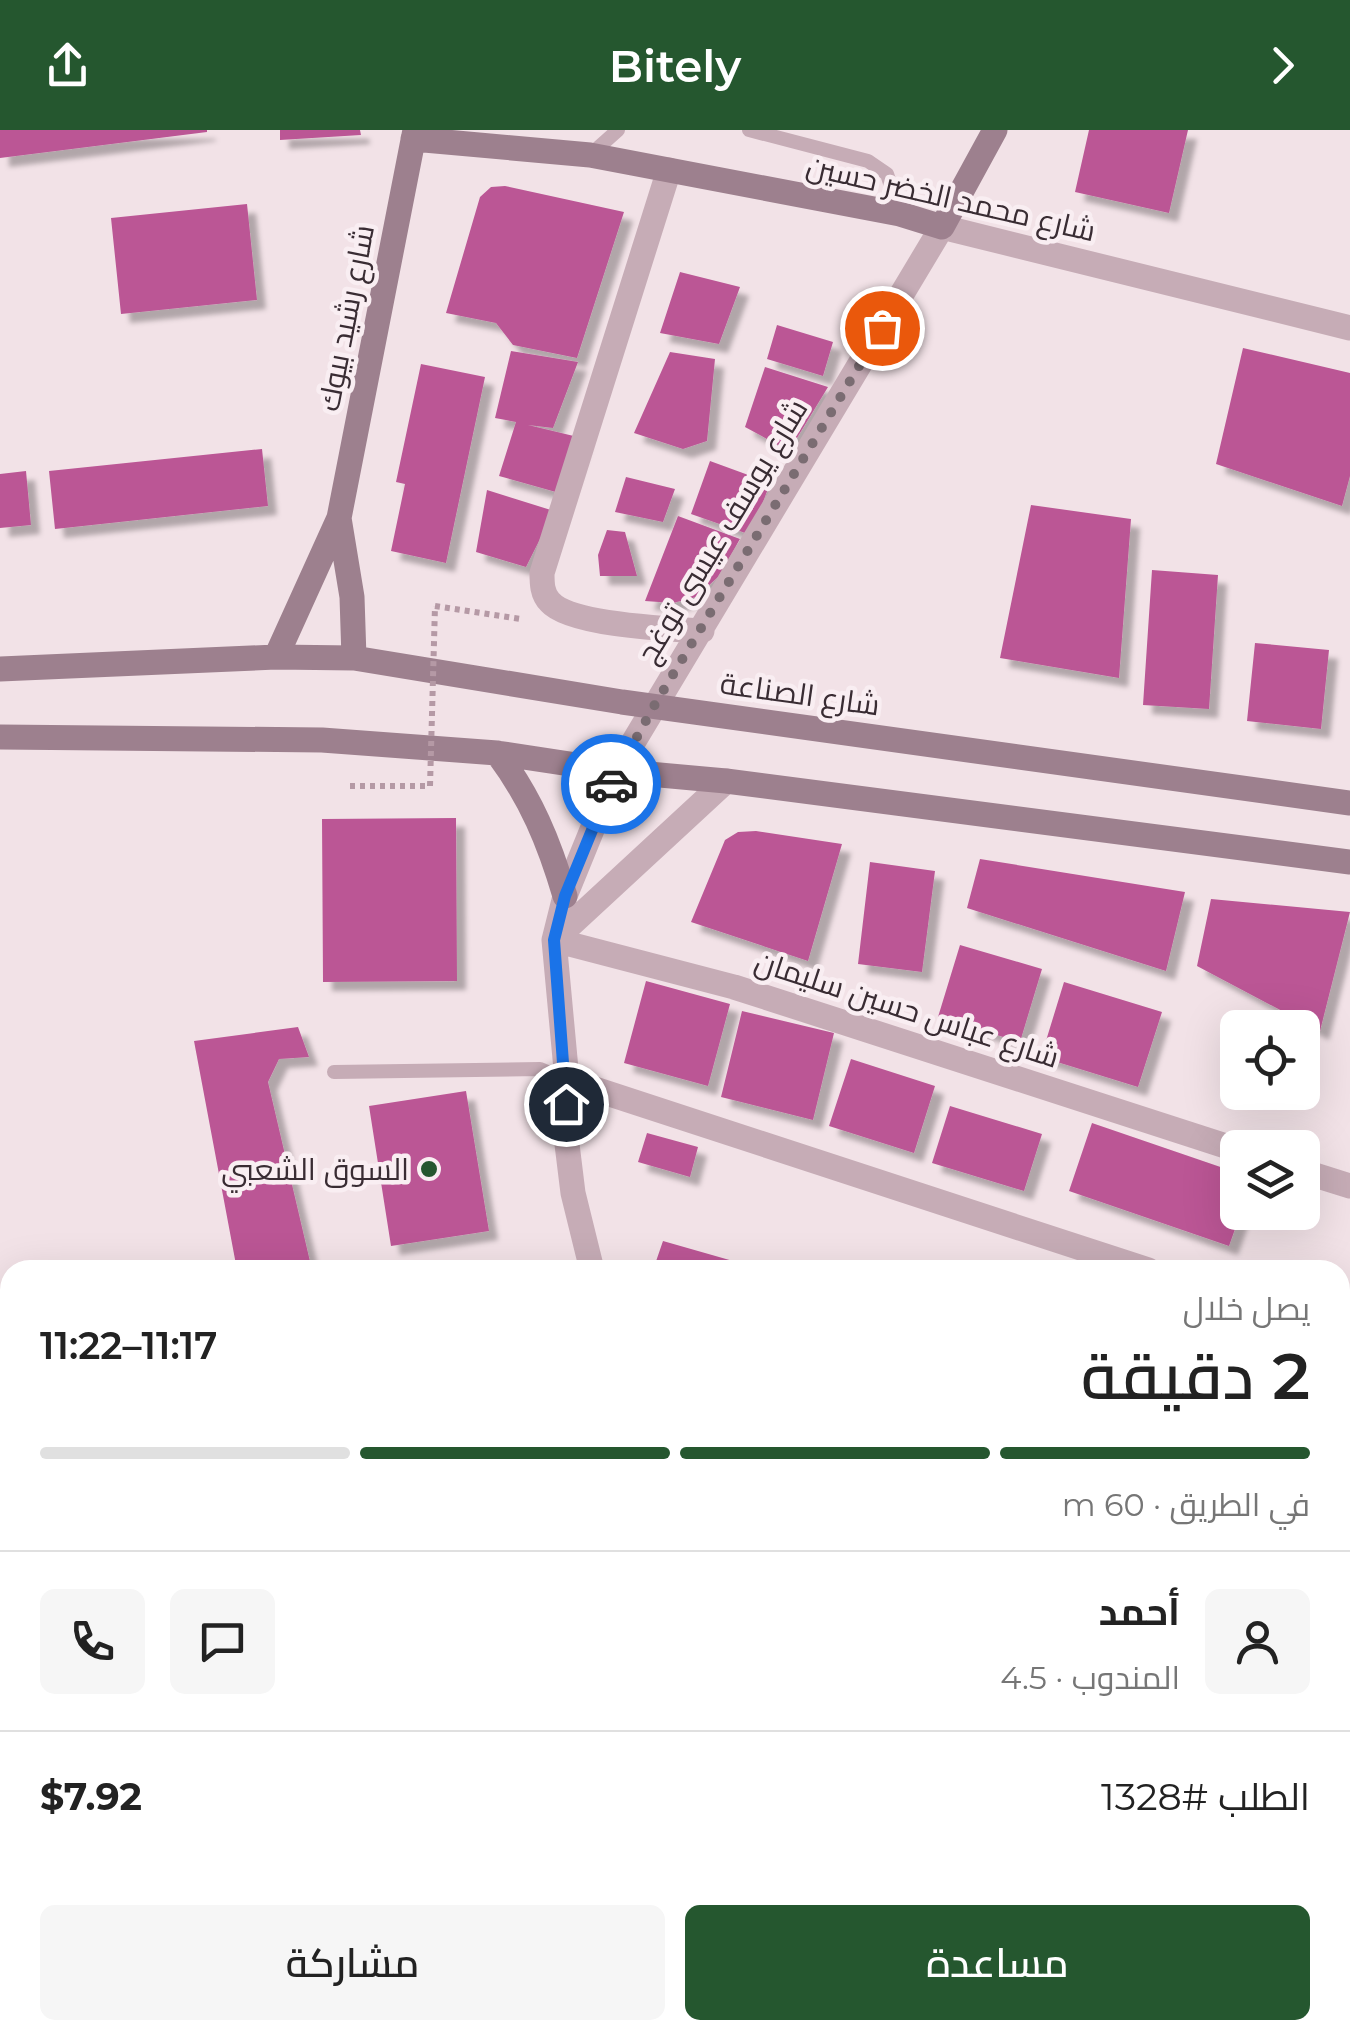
<!DOCTYPE html>
<html lang="ar">
<head>
<meta charset="utf-8">
<style>
	:root { --surface:#fff; --page:#f6f6f6; --text:#222; --muted:#767676; --line:#e0e0e0; --accent:#25572f }
	body { margin:0; font-family:Montserrat,Cairo,sans-serif; background:var(--page); color:var(--text); direction:rtl; height:100vh; display:flex; flex-direction:column; font-size:38px; white-space:nowrap }
	* { box-sizing:border-box; margin:0 }
	p { font-size:32px; color:var(--muted) }
	.icon { flex:none; width:55px; height:55px; fill:none; stroke:currentColor; stroke-width:2; stroke-linecap:round; stroke-linejoin:round }
	.map { position:relative; flex:1; overflow:hidden; direction:ltr }
	.panel { position:absolute; left:0px; top:1130px; width:1350px; height:780px; display:flex; flex-direction:column; background:var(--surface); border-radius:30px 30px 0 0; box-shadow:0 10px 40px #0002; direction:rtl }
	.panel>* { flex:none }
	.buttons { position:absolute; left:1220px; top:880px; display:grid; gap:20px }
	.buttons a { display:grid; place-items:center; width:100px; height:100px; border-radius:15px; background:var(--surface); box-shadow:0 10px 40px #0002; font-size:50px }
	.pin { position:absolute; display:grid; place-items:center; width:85px; height:85px; color:#fff; margin:-42px; border:5px solid #fff; border-radius:50%; box-shadow:0 2px 10px #0007 }
	.courier { position:absolute; display:grid; place-items:center; width:100px; height:100px; margin:-50px; border:8px solid #1a73e8; border-radius:50%; background:#fff; color:#222; box-shadow:0 2px 12px #0007 }
	.headline em { font-style:normal; font-weight:600 }
	.headline div { display:flex; flex-direction:column-reverse }
	.headline { display:flex; align-items:center; justify-content:space-between; height:170px; padding:0 40px }
	h1 { font-size:65px; font-weight:600; line-height:75px }
	.bar { display:grid; grid-template-columns:repeat(4,1fr); gap:15px 10px; align-content:center; height:120px; padding:0 40px }
	.bar i { height:12px; border-radius:8px; background:var(--line) }
	.bar .current { background:var(--accent) }
	.bar p { grid-column:span 4 }
	.line { display:flex; align-items:center; gap:25px; padding:0 40px; border-top:2px solid var(--line) }
	.line div { flex:1 }
	.round { display:grid; place-items:center; flex:none; width:105px; height:105px; border-radius:15px; background:var(--page) }
	.action { display:flex; gap:20px; margin-top:auto; padding:20px 40px }
	.action a { flex:1; height:115px; border-radius:15px; background:var(--accent); color:#fff; font-size:40px; font-weight:600; line-height:115px; text-align:center }
	.action a+a { background:var(--page); color:var(--text) }
	header { display:flex; justify-content:space-between; align-items:center; height:130px; padding:0 40px; background:var(--accent); color:#fff; font-size:45px; font-weight:600 }
	.map>svg:first-child { display:block }
	.building { fill:#bb5795; filter:url(#shadow) }
	.lines { fill:none; stroke-linecap:round; stroke-linejoin:round }
	.path { stroke:#b599a5; stroke-width:6; stroke-dasharray:5 5; stroke-linecap:butt }
	.lane { stroke:#c6acb6; stroke-width:14 }
	.street { stroke:#c6acb6; stroke-width:25 }
	.secondary { stroke:#9d808e; stroke-width:25 }
	.path-bridge { stroke:#b599a5; stroke-width:6; stroke-dasharray:5 5; stroke-linecap:butt }
	.done { stroke:#7a6c72; stroke-width:10; stroke-dasharray:0 18 }
	.route { stroke:#1a73e8; stroke-width:12 }
	.poi-dot { fill:#25572f; stroke:#f9eef2; stroke-width:4 }
	.labels { text-anchor:middle; dominant-baseline:central; stroke-width:9; stroke-linejoin:round; paint-order:stroke }
	.street-label { font-size:30px; fill:#392c33; stroke:#f9eef2 }
	.poi-label { font-size:30px; fill:#392c33; stroke:#f9eef2; text-anchor:end }
</style>
</head>
<body>
<header><svg class="icon" aria-label="forward" viewBox="0 0 24 24"><path d="M9 5l7 7-7 7"/></svg>Bitely<svg class="icon" aria-label="share" viewBox="0 0 24 24"><path d="M12 15V3M7 8l5-5 5 5M5 13v7h14v-7"/></svg></header>
<div class="map">
<svg width="1350" height="1910" viewBox="0 0 1350 1910">
	<defs>
		<filter id="shadow"><feDropShadow dx="9" dy="9" stdDeviation="2.5" flood-color="#0004"/></filter>
	</defs>
	<rect width="100%" height="100%" fill="#f2e2e7"/>
	<path class="building" d="M0 0H207V2L0 28Z
		M280 0H360L361 5 280 10Z
		M1089 0H1188L1169 83 1075 62Z
		M505 56 624 82 577 228 513 215 496 193 446 183 480 67 491 57Z
		M247 74 257 170 121 184 111 88Z
		M680 142 740 157 719 214 660 203Z
		M777 195 833 212 823 246 767 229Z
		M1243 218 1350 243V346L1342 376 1216 334Z
		M511 221 578 232 553 298 528 295 582 308 563 364 499 346 516 292 495 288Z
		M670 222 715 229 707 311 683 319 634 303Z
		M421 234 485 247 446 433 391 421 405 354 396 352Z
		M765 237 828 257 789 321 745 297Z
		M262 319 268 376 55 399 49 341Z
		M710 331 770 353 751 405 691 384Z
		M26 341 31 395 0 398V344Z
		M626 347 675 359 663 392 615 382Z
		M487 360 554 381 526 437 476 422Z
		M1031 375 1131 389 1119 548 1000 528Z
		M678 386 740 409 718 447 696 467 673 473 645 471Z
		M607 400 625 402 637 446H600L598 425Z
		M1152 440 1218 445 1209 579 1143 575Z
		M1255 513 1329 520 1321 599 1247 591Z
		M456 688 457 851 323 852 322 689Z
		M756 701 842 714 808 831 691 792 725 710 738 702Z
		M980 729 1185 762 1166 841 967 778Z
		M870 732 935 741 922 842 858 834Z
		M1211 769 1350 782 1320 901 1197 836Z
		M960 815 1042 839 1020 912 938 887Z
		M646 851 730 874 708 956 624 933Z
		M1064 852 1162 882 1138 957 1041 927Z
		M742 881 834 903 813 990 721 967Z
		M298 897 309 927 279 929 268 952 312 1140H237L194 911Z
		M851 929 935 956 914 1023 829 996Z
		M466 961 489 1101 391 1116 369 976Z
		M950 976 1042 1004 1024 1061 932 1033Z
		M1092 993 1238 1043V1082H1241L1229 1116 1069 1061Z
		M647 1003 698 1017 690 1047 638 1032Z
		M663 1111 761 1139V1140H653Z
		M1340 1359 1350 1361V1384L1342 1422Z
		M1349 1544H1350V1606L1340 1603V1580Z
		M1349 1635 1350 1636V1698L1340 1695V1669Z
		M1346 1778 1350 1780V1906L1340 1903V1809Z
		M383 1900H628V1910H383Z"/>
	<g class="lines">
		<path class="path" d="M435 476 521 489
			M350 656H430"/>
		<path class="lane" d="M749 0 868 31 887 44 900 84
			M590 25 618 0
			M334 942 540 939 567 950"/>
		<path class="street" d="M669 40 542 443C542 453 542 464 550 472 570 495 670 499 702 501
			M554 810 734 857 1238 1020
			M554 810 726 651
			M567 950 1148 1140
			M1302 1041 1350 1056
			M592 1140 573 1063 565 998 567 950 554 810 565 766 616 641 942 97 1350 198
			M1340 1202 1350 1206
			M1340 1464 1350 1466
			M1340 1752 1350 1754
			M830 1900 838 1910
			M1113 1900 1153 1910"/>
		<path class="secondary" d="M413 9 590 25 900 84 942 97 995 0
			M339 388 352 467 354 528
			M276 527 339 388 415 0
			M0 539 276 527 354 528 622 572 1350 673
			M0 607 322 610 497 623 616 641 726 651 1350 732
			M497 623C531 668 549 712 565 766"/>
		<path class="path-bridge" d="M430 656 435 476"/>
	</g>
	<g class="lines">
		<path class="done" d="M611 654 654 576 882 198"/>
		<path class="route" d="M566 974 554 810 565 766 611 654"/>
	</g>
	<circle class="poi-dot" cx="429" cy="1039" r="10"/>
	<g class="labels">
		<g class="street-label">
			<text transform="translate(951 68) rotate(13)">شارع محمد الخضر حسين</text>
			<text transform="translate(346 188) rotate(-79)">شارع رشيد بيوك</text>
			<text transform="translate(722 401) rotate(-59)">شارع يوسف عيسى توغج</text>
			<text transform="translate(800 564) rotate(8)">شارع الصناعة</text>
			<text transform="translate(907 879) rotate(18)">شارع عباس حسين سليمان</text>
		</g>
		<g class="poi-label">
			<text x="409" y="1039">السوق الشعبي</text>
		</g>
	</g>
</svg>
<div class="buttons">
<a><svg class="icon" aria-label="locate" viewBox="0 0 24 24"><circle cx="12" cy="12" r="6"/><path d="M12 2v4M12 18v4M2 12h4M18 12h4"/></svg></a>
<a><svg class="icon" aria-label="layers" viewBox="0 0 24 24"><path d="M12 4l9 5-9 5-9-5zM3 14l9 5 9-5"/></svg></a>
</div>
<div class="pin" style="left:882px;top:198px;background:#ea580c"><svg class="icon" aria-label="bag" viewBox="0 0 24 24"><path d="M5 8h14l-1 12H6zM9 8a3 3 0 0 1 6 0"/></svg></div>
<div class="pin" style="left:566px;top:974px;background:#1f2937"><svg class="icon" aria-label="home" viewBox="0 0 24 24"><path d="M3 11l9-7 9 7M6 9v11h12V9"/></svg></div>
<div class="courier" style="left:611px;top:654px"><svg class="icon" aria-label="car" viewBox="0 0 24 24"><path d="M5 17H2v-5l4-1 3-4h7l3 4 3 1v5h-3M9 17h6M6 11h13"/><circle cx="7" cy="17" r="2"/><circle cx="17" cy="17" r="2"/></svg></div>
<section class="panel">
<div class="headline"><div><h1>2 دقيقة</h1><p>يصل خلال</p></div><em>11:17–11:22</em></div>
<div class="bar"><i class="current"></i><i class="current"></i><i class="current"></i><i></i><p>في الطريق · 60 m</p></div>
<div class="line" style="height:180px"><a class="round"><svg class="icon" aria-label="person" viewBox="0 0 24 24"><circle cx="12" cy="8" r="4"/><path d="M4 21q1-7 8-7t8 7"/></svg></a><div><b>أحمد</b><p>المندوب · 4.5</p></div><a class="round"><svg class="icon" aria-label="chat" viewBox="0 0 24 24"><path d="M4 5h16v11H9l-5 4z"/></svg></a><a class="round"><svg class="icon" aria-label="phone" viewBox="0 0 24 24"><path d="M5 4h4l2 5-3 2q2 4 5 5l2-3 5 2v4C11 20 4 13 5 4z"/></svg></a></div>
<div class="line" style="height:130px"><div>الطلب #1328</div><b>$7.92</b></div>
<div class="action"><a>مساعدة</a><a>مشاركة</a></div>
</section>
</div>
</body>
</html>
